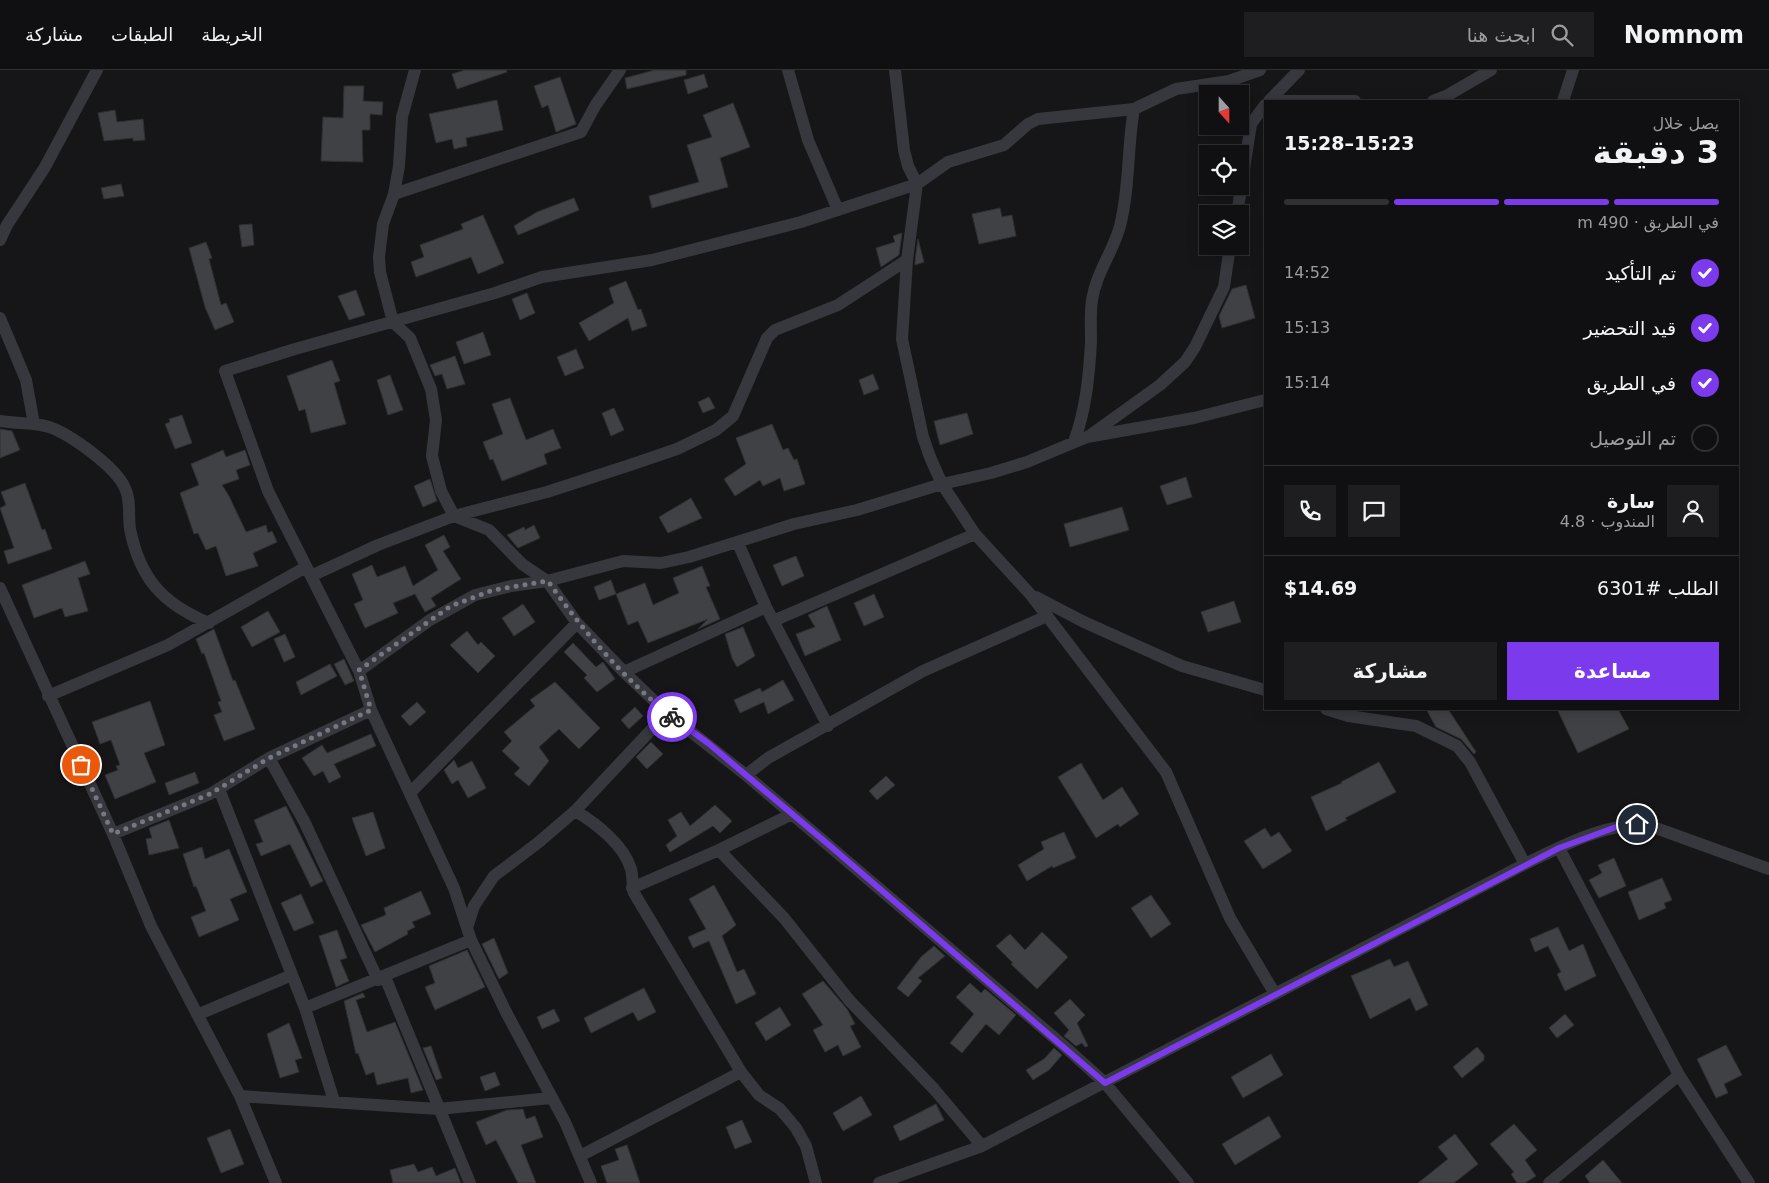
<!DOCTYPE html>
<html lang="ar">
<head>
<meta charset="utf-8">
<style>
	:root { --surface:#101012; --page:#1e1e20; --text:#f1f3f6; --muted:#9c9d9f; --line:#303032; --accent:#7c3aed }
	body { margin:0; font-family:"DejaVu Sans",Vazirmatn,sans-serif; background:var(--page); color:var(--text); direction:rtl; height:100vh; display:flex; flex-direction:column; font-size:19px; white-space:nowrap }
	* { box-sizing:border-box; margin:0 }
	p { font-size:16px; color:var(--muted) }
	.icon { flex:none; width:28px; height:28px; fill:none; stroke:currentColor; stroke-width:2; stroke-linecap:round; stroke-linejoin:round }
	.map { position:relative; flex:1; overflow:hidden; direction:ltr }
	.sheet { position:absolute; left:1264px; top:30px; width:475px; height:610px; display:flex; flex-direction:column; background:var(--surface); border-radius:0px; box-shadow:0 2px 12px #0003,0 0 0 1px var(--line); direction:rtl }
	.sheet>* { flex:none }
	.needle { width:32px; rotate:159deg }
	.fabs { position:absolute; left:1199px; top:15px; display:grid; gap:10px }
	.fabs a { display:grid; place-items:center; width:50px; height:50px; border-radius:0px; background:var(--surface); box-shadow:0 2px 12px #0003,0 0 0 1px var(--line); font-size:25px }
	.pin { position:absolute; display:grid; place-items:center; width:42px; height:42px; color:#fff; margin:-21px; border:2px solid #fff; border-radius:50%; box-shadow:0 1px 5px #0007 }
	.courier { position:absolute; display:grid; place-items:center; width:50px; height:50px; margin:-25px; border:4px solid #7c3aed; border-radius:50%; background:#fff; color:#222; box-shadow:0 1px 6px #0007 }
	.summary em { font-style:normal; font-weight:700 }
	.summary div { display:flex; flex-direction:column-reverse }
	.summary { display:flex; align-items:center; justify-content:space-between; height:85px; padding:0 20px }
	h1 { font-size:32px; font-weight:700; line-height:38px }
	.bar { display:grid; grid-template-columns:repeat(4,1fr); gap:8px 5px; align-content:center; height:60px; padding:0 20px }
	.bar i { height:6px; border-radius:4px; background:var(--line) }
	.bar .current { background:var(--accent) }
	.bar p { grid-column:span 4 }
	.line { display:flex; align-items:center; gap:12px; padding:0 20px; border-top:1px solid var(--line) }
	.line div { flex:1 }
	.round { display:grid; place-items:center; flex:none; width:52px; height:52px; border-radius:0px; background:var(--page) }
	ol { padding:0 20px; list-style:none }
	li { display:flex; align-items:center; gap:15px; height:55px }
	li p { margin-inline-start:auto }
	li .icon { padding:5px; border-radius:50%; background:var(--accent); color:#fff; stroke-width:4 }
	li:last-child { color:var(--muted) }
	li i { width:28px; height:28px; border:2px solid var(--line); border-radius:50% }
	.cta { display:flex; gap:10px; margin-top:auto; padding:10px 20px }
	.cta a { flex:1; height:58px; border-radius:0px; background:var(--accent); color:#fff; font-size:20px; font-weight:700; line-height:58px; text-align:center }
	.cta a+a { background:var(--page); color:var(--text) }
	header { display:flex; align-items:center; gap:30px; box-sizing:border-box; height:70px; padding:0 25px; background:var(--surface); border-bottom:1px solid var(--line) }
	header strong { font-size:24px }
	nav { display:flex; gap:28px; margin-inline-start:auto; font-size:18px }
	.search { width:350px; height:45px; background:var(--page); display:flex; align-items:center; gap:12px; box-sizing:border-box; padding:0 18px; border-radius:0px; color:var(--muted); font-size:19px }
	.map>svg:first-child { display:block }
	.building { fill:#404145; stroke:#303034 }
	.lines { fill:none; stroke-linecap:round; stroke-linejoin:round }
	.street { stroke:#37383d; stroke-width:12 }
	.done { stroke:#757880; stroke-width:5; stroke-dasharray:0 9 }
	.route { stroke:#7c3aed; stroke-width:6 }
</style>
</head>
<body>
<header>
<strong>Nomnom</strong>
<div class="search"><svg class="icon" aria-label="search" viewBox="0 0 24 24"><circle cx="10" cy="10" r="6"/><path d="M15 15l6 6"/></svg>ابحث هنا</div>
<nav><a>الخريطة</a><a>الطبقات</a><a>مشاركة</a></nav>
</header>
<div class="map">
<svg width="1769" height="1113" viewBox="0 0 1769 1113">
	<rect width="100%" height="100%" fill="#161618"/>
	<path class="building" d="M465 0H506L507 2 457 19 452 4Z
		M655 0H686V5L627 19 625 8Z
		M704 4 708 17 688 24 684 10Z
		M560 7 576 54 556 62 548 35 542 38 534 16Z
		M344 16H364L363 31 383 32 382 45 370 44V60H362L363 92 321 91 323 47 343 48Z
		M497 30 503 60 466 68 467 76 454 79 452 69 436 73 429 44Z
		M733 33 750 77 720 88 728 117 652 138 649 126 699 112 687 75 712 67 703 45Z
		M115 40 117 52 143 49 145 70 133 71V68L104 71 98 43Z
		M121 114 124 126 104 129 101 118Z
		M574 128 579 140 518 165 514 156 537 142Z
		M1000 138 1002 147 1012 145 1016 166 979 174 972 144Z
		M483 145 504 193 478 204 471 187 416 207 411 192 424 187 420 175 463 159 461 154Z
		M252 154 254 175 242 177 239 155Z
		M902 163 899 185 881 197 876 178 895 172 893 166Z
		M918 169 924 192 915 195V191Z
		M206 172 212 188 209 189 221 235 226 233 234 252 215 260 205 237 189 178Z
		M626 211 638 240 641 239 647 256 632 261 628 248 589 271 579 253 614 233 609 218Z
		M1246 215 1255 248 1222 258 1219 246 1232 219Z
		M356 220 365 245 349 250 338 226Z
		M527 223 535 243 520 250 512 229Z
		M483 262 491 285 464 294 456 272Z
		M576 279 584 298 565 306 557 287Z
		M455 286 465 314 447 319 442 304 435 306 430 295Z
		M332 290 340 311 334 313 346 354 311 363 305 339 299 341 287 306Z
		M873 304 879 319 864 325 859 310Z
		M390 305 403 340 388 345 377 310Z
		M709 327 715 338 703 343 698 332Z
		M510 328 526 370 553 359 561 378 544 384 547 394 502 411 493 389 490 390 483 372 503 364 492 334Z
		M614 338 624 360 611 366 602 343Z
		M967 343 973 364 940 375 934 351Z
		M182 345 192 373 175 379 165 354 170 352 169 349Z
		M772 354 783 380 788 378 794 390 797 389 805 414 784 421 780 408 763 416 760 410 735 426 724 409 746 394 736 368Z
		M0 359 12 361 20 380 0 388Z
		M223 380 226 387 245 380 250 395 236 400 239 409 222 415 229 426 246 462 266 455 268 463 272 461 277 472 253 483 258 496 226 506 216 476 206 480 198 463 194 464 180 423 199 415 191 394Z
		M1186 407 1192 427 1167 435 1160 416Z
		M430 409 437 431 423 437 414 416Z
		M25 413 42 460 45 459 52 479 8 494 4 481 14 478 0 438 6 435 1 422Z
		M691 428 702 448 668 463 659 447Z
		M1122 437 1129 460 1070 477 1064 454Z
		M534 455 540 468 518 478 507 465 524 457 525 460Z
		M444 465 450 477 443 481 461 509 431 528 436 536 425 542 415 524 393 533 398 543 365 558 354 534 363 530 352 504 372 495 377 507 405 496 413 516 438 500 425 475Z
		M796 486 804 506 782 516 773 495Z
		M85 491 90 504 78 508 88 541 65 547 62 538 34 548 22 515Z
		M702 496 710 516 706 517 720 549 698 559 708 549 648 573 638 551 628 555 616 524 599 530 594 517 611 510 616 524 645 513 653 535 679 523 673 508Z
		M874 524 884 547 864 556 854 533Z
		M1234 531 1241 552 1208 562 1201 542Z
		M523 534 535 552 514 566 502 548Z
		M827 536 841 570 805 586 796 564 815 557 808 545Z
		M268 541 280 562 252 577 241 557Z
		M743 557 755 586 737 597 732 588 725 564Z
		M214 559 233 611 235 610 255 659 224 671 214 645 222 642 218 632 221 631 204 583 202 584 196 569Z
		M467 561 478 575 481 572 495 586 478 603 450 575Z
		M285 564 295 587 284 592 274 569Z
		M573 573 596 597 603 592 615 609 597 622 584 608 587 605 564 582Z
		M344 589 354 611 345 615 334 594Z
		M330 594 337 606 301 625 296 612Z
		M783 610 794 630 768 644 764 632 740 643 734 630 760 618 762 622Z
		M555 612 600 658 579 679 559 659 539 677 549 691 529 716 514 704 520 698 502 681 512 671 504 662 535 636 530 630Z
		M150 631 165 675 144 683 156 712 115 729 105 705 118 700 116 696 120 695 111 670 100 674 92 652Z
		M417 632 426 642 410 656 401 646Z
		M635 637 643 646 629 659 621 650Z
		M1426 639H1448L1476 682 1474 684 1461 669 1436 657Z
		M1557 639H1618L1629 659 1578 683Z
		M371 664 376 676 334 694 341 707 329 713 323 701 314 706 302 688 322 675 327 683Z
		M651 672 663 684 647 699 636 687Z
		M454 690 458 698 472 691 486 718 468 728 458 710 452 714 444 700Z
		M1379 692 1396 722 1345 748 1347 750 1326 761 1311 727 1342 713 1341 712Z
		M1081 693 1103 730 1122 717 1139 744 1120 757 1118 754 1096 768 1058 707Z
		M195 702 199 713 169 725 165 713Z
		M886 706 895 715 877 730 869 721Z
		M715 735 732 751 720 763 713 756 670 782 666 775 677 766 668 750 681 742 690 756Z
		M286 736 323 811 311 817 290 774 261 786 256 774 263 772 254 750Z
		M373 742 385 778 366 786 352 748Z
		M169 750 179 778 149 785 146 769 152 768 149 758Z
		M1265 758 1271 767 1279 762 1292 781 1263 799 1244 771Z
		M1064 762 1076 788 1053 798 1052 796 1027 811 1018 795 1044 779 1041 772Z
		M202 777 205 789 229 779 247 822 230 829 239 850 199 867 191 847 206 841 196 816 194 817 183 784Z
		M1614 788 1626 816 1599 828 1589 810 1602 803 1598 795Z
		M1662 808 1672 830 1664 833 1666 838 1639 850 1628 822Z
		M714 815 736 855 722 866 737 902 744 899 756 924 736 934 709 871 693 878 688 867 706 859 689 829Z
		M421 821 431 844 412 852 415 857 407 861 408 864 375 882 361 855 386 845 384 838Z
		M301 824 314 853 294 861 281 833Z
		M1151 825 1171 854 1151 868 1131 838Z
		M1558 857 1569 881 1583 874 1596 906 1565 921 1557 904 1561 902 1548 876 1535 882 1530 869Z
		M337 860 347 888 340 890 349 911 336 917 319 866Z
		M1042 862 1068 887 1037 919 1011 894 1013 893 996 876 1010 864 1025 880Z
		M494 868 508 903 499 909 482 874Z
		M934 876 945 886 918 908 922 911 908 927 897 918 921 887Z
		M467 880 485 917 435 940 425 917 435 913 429 896Z
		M1390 889 1394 897 1408 891 1428 935 1416 941 1410 928 1370 949 1351 906Z
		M823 911 847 939 855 954 850 956 861 977 843 986 838 975 825 982 813 960 823 955 802 924Z
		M970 913 981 923 985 919 1016 945 999 965 986 954 962 983 950 973 974 944 956 927Z
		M644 918 656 942 638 951 633 942 591 963 584 948Z
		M363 923 365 927 356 930 367 962 395 952 423 1020 411 1023 408 1008 377 1015 374 1002 366 1005 358 983 356 984 344 931Z
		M1070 929 1085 945 1077 953 1088 976 1085 977 1082 973 1076 976 1064 966 1069 960 1054 943Z
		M780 937 791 955 766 971 755 953Z
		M554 939 560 951 542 959 537 947Z
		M1565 944 1574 955 1557 968 1549 958Z
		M289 953 302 988 295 990 299 1002 280 1008 267 964Z
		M1726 975 1742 1005 1724 1014 1728 1023 1716 1028 1697 989Z
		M431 976 442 1008 436 1010 423 978Z
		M1477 977 1484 985V990L1462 1008 1453 997Z
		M1054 978 1062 985 1049 1000 1033 1010 1026 1000 1044 989Z
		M1271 984 1283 1005 1243 1028 1231 1007Z
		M495 1002 500 1015 485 1021 480 1007Z
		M861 1026 872 1045 843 1061 833 1043Z
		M936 1034 944 1050 900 1071 893 1056Z
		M523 1039 526 1049 535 1046 543 1067 521 1075 536 1113H518L496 1070 486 1075 476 1052 507 1040Z
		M1269 1046 1281 1067 1235 1095 1222 1074Z
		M742 1050 752 1072 735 1079 726 1057Z
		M1514 1054 1537 1080 1525 1090 1536 1106 1525 1113H1517L1511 1104 1514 1102 1490 1074Z
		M230 1059 244 1094 221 1103 207 1068Z
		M1455 1064 1478 1094 1454 1113H1418L1448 1089 1438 1077Z
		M627 1075 640 1113H607L601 1096 619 1090 615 1079Z
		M1603 1090 1622 1113H1590L1585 1106Z
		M414 1094 418 1102 432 1097 436 1106 455 1098 461 1113H393L390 1100Z"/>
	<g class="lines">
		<path class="street" d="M415 0 402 47 399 96 394 124 383 154 379 187 380 202 393 252 410 268 431 319 436 350 432 386 441 421 454 446 489 460 522 494 547 511 577 553 624 602 667 643 746 705 1064 976 1105 1013 1188 1113
			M788 0 808 70 838 140
			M895 0 904 80 908 96 917 114 907 190 902 269 923 367 930 387 942 414 975 464 1031 525 1166 702 1230 848 1275 924
			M1269 31 1299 0
			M1276 31H1355
			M1433 31 1448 25 1491 0
			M1563 31 1573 0
			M394 124 581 62 595 36 620 0
			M1237 144 1251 54 1265 35
			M0 170 7 155 45 97 97 0
			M0 248 26 310 34 354
			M0 351C16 354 33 352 49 357 70 364 116 397 125 418 131 430 128 446 130 459 140 509 163 534 209 553
			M1089 366 1160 315 1185 292 1195 277 1224 217 1230 176
			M1074 372C1086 339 1089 307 1091 272 1091 258 1090 244 1092 230 1096 203 1113 182 1120 156 1130 117 1127 78 1134 39
			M738 473 766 537 828 656
			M311 506 378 475 454 446 547 422 630 395 677 379 716 360 733 346 767 268 775 260 838 235 907 190
			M0 518 113 764 151 856 240 1026 276 1113
			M1036 527 1084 552 1182 596 1265 620
			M773 551 975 464
			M359 601 430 550 475 525 511 516 547 511 623 491 661 493 689 487 794 454 857 440 942 414 991 403 1027 392 1087 367 1194 348 1265 330
			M624 602 766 537
			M48 626 168 575 306 497
			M1326 639 1348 646 1416 656 1457 676 1470 692 1525 794
			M667 643 575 741C596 753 624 775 631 799 633 807 632 815 634 823L741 1002 759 1025 780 1039 796 1058 806 1076 816 1113
			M269 688 305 753 378 910
			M746 705 768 688 923 601 1047 546
			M219 719 305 938 471 870
			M410 723 577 553
			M113 764 210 724 269 688 371 640
			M1559 778 1679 1005 1749 1113
			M719 780 784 848 849 930 934 1019 982 1076
			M632 818 719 780 792 744
			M467 858 474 836 494 806 539 772 575 741
			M385 907 470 1113
			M305 938 334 1031
			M199 944 292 905
			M240 1026 438 1039 551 1028
			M580 1086 741 1002
			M591 1113 565 1052 506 942 471 870 454 818 371 640 359 601 268 421 225 301 295 279 495 223 542 207 652 190 801 152 917 114 948 92 1004 75 1028 54 1038 49 1134 39 1176 19 1229 11 1260 0
			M879 1113 982 1076 1525 794C1562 776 1611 749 1653 757L1769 799
			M1549 1113 1679 1005"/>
	</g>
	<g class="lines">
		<path class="done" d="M81 695 113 764 210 724 269 688 371 640 359 600 451 536 493 520 548 511C583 561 624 609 672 647"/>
		<path class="route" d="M672 647 708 673 829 775 1105 1013 1559 778 1619 756 1637 754"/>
	</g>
</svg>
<div class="fabs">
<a><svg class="needle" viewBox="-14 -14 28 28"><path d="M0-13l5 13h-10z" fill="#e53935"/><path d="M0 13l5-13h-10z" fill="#9c9d9f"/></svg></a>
<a><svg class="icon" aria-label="locate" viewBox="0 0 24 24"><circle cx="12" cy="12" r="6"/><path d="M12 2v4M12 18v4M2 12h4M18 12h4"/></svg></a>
<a><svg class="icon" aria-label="layers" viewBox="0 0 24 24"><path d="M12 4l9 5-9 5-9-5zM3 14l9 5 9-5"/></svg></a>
</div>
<div class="pin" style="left:81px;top:695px;background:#ea580c"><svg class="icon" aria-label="bag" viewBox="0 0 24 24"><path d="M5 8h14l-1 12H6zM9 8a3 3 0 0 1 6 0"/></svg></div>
<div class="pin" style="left:1637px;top:754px;background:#1f2937"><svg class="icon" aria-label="home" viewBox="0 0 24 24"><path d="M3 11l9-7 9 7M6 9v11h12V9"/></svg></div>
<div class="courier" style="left:672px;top:647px"><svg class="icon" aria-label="bike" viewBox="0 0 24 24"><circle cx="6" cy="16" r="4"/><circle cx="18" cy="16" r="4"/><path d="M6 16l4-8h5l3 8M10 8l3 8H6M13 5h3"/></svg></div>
<section class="sheet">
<div class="summary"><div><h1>3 دقيقة</h1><p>يصل خلال</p></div><em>15:23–15:28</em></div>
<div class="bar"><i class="current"></i><i class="current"></i><i class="current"></i><i></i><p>في الطريق · 490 m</p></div>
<ol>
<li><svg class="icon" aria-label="check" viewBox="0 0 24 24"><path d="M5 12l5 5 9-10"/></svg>تم التأكيد<p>14:52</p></li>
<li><svg class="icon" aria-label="check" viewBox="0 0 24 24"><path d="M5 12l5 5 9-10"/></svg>قيد التحضير<p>15:13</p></li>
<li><svg class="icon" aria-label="check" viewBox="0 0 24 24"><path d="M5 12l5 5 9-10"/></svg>في الطريق<p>15:14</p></li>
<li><i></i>تم التوصيل</li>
</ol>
<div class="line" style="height:90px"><a class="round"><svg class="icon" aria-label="person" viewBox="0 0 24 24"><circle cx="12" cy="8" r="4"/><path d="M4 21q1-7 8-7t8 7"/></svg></a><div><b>سارة</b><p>المندوب · 4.8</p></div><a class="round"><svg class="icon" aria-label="chat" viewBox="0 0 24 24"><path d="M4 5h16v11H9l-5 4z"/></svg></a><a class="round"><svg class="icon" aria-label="phone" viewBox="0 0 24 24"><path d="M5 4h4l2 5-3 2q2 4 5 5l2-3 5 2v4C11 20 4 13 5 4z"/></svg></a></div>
<div class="line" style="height:65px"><div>الطلب #6301</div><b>$14.69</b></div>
<div class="cta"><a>مساعدة</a><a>مشاركة</a></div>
</section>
</div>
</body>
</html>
